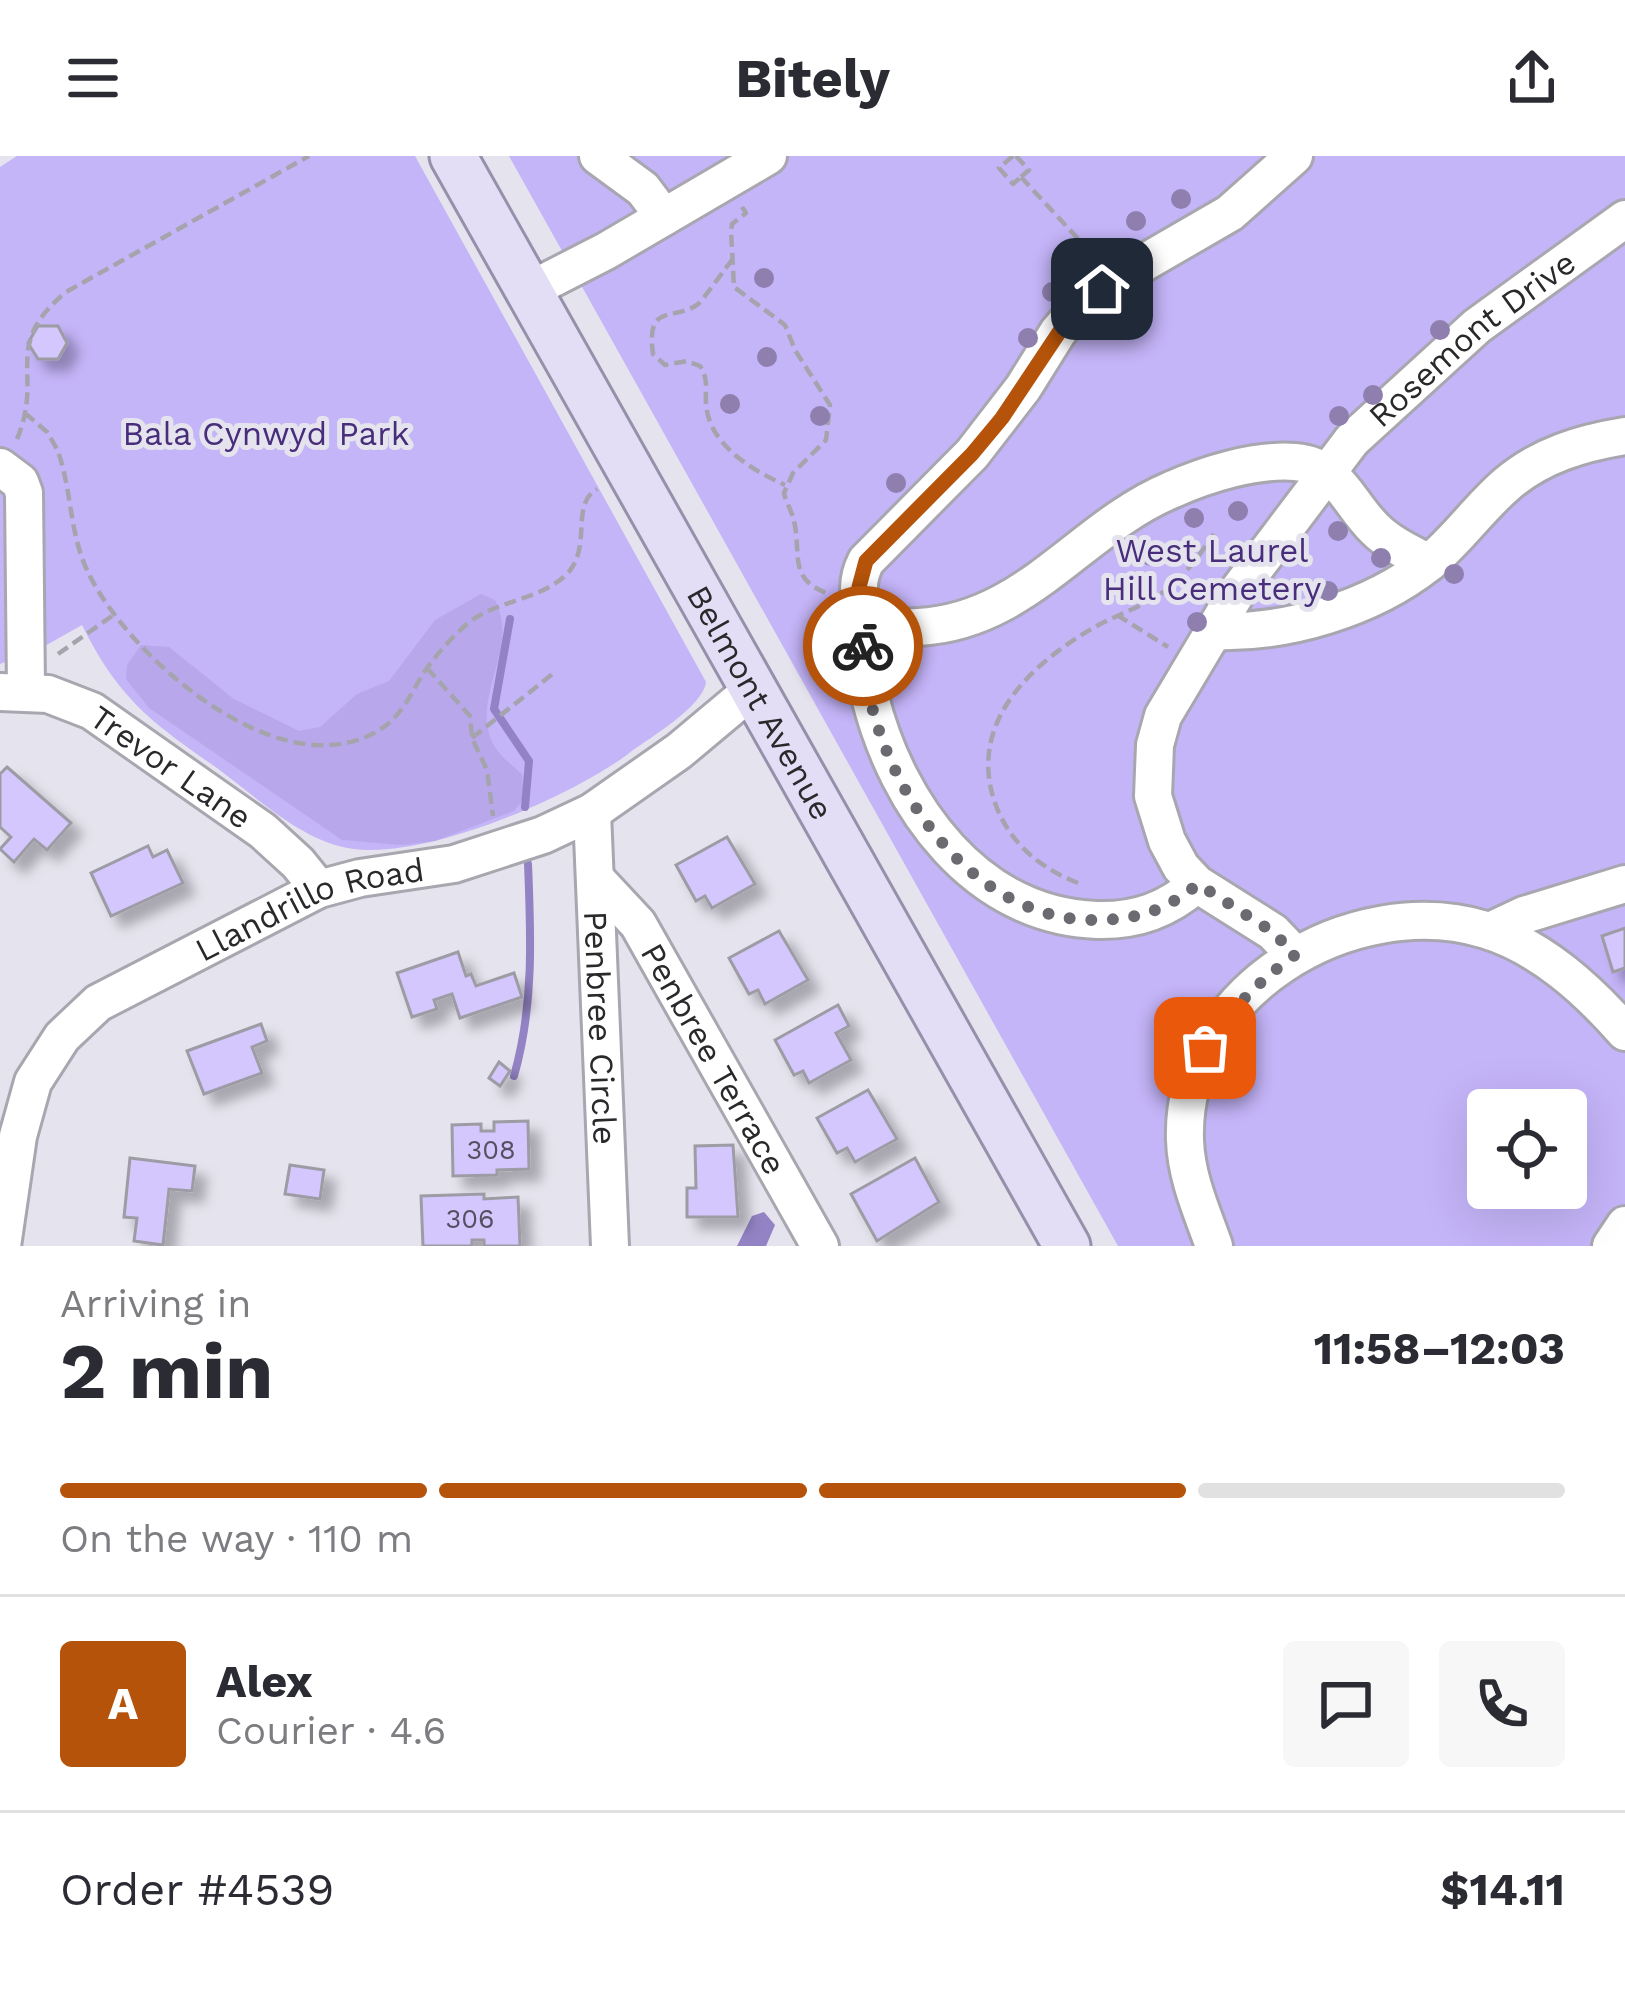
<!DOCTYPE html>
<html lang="en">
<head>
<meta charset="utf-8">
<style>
	:root { --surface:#fff; --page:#f7f7f7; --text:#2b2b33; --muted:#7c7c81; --line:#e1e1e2; --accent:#b45309 }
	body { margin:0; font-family:"Work Sans",sans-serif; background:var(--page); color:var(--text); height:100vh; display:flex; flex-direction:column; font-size:45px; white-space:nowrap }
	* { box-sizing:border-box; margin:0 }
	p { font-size:39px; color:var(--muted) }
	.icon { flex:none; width:66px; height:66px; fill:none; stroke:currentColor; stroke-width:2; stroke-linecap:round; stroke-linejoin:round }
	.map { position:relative; height:1090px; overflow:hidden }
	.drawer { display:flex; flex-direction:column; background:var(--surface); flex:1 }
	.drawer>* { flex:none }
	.buttons { position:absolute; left:1467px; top:933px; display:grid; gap:24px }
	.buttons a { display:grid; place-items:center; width:120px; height:120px; border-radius:12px; background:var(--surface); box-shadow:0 12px 48px #0002; font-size:60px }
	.pin { position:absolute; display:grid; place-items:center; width:102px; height:102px; color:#fff; margin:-51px; border-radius:24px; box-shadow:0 6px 18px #0006 }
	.courier { position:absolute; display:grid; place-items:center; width:120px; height:120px; margin:-60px; border:9px solid #b45309; border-radius:50%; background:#fff; color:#222; box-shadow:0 3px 15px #0007 }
	.head em { font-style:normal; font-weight:700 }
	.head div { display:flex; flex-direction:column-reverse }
	.head { display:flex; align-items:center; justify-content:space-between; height:204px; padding:0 60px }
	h1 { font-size:78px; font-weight:700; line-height:90px }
	.bar { display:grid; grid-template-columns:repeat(4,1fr); gap:18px 12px; align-content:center; height:144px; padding:0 60px }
	.bar i { height:15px; border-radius:9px; background:var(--line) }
	.bar .selected { background:var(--accent) }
	.bar p { grid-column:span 4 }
	.line { display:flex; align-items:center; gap:30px; padding:0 60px; border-top:3px solid var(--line) }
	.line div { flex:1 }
	.round { display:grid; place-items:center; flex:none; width:126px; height:126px; border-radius:12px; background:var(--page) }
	header { display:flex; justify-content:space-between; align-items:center; height:156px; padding:0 60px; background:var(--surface); font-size:54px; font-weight:700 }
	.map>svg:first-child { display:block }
	.green { fill:#c4b4f8; fill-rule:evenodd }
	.forest { fill:#b8a8eb }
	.water { fill:#9383c4 }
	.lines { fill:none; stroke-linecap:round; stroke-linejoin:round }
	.stream { stroke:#9383c4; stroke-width:8 }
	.building { fill:#d3c7fe; stroke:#9d9ca5; stroke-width:3; filter:url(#shadow) }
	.minor-casing { stroke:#a8a6af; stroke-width:42 }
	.major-casing { stroke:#9690ab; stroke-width:51 }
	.path { stroke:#a5a4ac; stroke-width:4.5; stroke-dasharray:12 6; stroke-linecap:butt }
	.minor { stroke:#fff; stroke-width:36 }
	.major { stroke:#e3def5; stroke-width:45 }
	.tree { fill:#8e7fae }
	.done { stroke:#6b6a70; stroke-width:12; stroke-dasharray:0 21.6 }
	.route { stroke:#b45309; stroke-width:15 }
	.labels { text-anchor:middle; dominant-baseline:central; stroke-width:10; stroke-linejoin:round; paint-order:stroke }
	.number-label { font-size:27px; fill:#545060 }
	.street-label { font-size:33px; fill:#29292c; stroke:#e5e3ed }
	.park-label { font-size:33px; fill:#472d7b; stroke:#e5e3ed }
</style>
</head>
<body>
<header><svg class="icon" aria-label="menu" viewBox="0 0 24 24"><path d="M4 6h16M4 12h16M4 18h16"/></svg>Bitely<svg class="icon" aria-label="share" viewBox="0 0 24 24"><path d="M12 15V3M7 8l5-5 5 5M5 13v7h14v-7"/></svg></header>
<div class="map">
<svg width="1625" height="1090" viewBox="0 0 1625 1090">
	<defs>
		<filter id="shadow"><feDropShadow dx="11" dy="11" stdDeviation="6" flood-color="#0004"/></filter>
	</defs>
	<rect width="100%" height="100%" fill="#e5e3ed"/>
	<path class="green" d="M17 0H415L706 526C703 551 649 582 628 598 569 642 412 711 339 690 294 678 254 639 217 612 151 566 119 543 82 469L43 491 0 508V11Z
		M509 0H1625V1090H1118ZM1488 954H1566V1032H1488Z"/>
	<path class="forest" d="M481 438 495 444C521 494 467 544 495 591 501 601 513 610 522 618L524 642 514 655 435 685 402 689 342 684 149 552 126 523 127 509 141 489 169 491 234 543 299 575 320 571 357 538 389 525 435 464Z"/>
	<path class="water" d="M764 1056 775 1069 766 1090H737L752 1060Z"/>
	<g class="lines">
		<path class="stream" d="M510 463 494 553 529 605 525 651
			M514 920C534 850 531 780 528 708"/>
	</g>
	<path class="building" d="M38 170H58L67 187 58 203H38L28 187Z
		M7 611 71 667 47 694 34 683 14 706 0 693 11 681 0 671V618Z
		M727 681 755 728 712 752 705 740 696 745 676 709Z
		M148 690 153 701 167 694 183 727 111 760 91 717Z
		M1625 772V812L1613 816 1602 780Z
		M779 775 808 824 765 848 758 834 749 838 729 802Z
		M458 796 466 820 471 818 476 830 514 817 522 841 460 862 452 838 434 844 437 853 412 861 397 817Z
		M838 849 849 870 836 877 851 904 809 927 803 915 794 919 775 884Z
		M261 868 267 885 252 891 262 917 204 938 187 895Z
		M499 906 510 915 500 930 489 922Z
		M868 934 897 983 855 1006 847 992 837 997 817 962Z
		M528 965 529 1013 497 1014V1019L453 1020 452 969 481 968V975H494V966Z
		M733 989 738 1061H687V1032H696L695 990Z
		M130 1002 195 1010 192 1035 169 1033 163 1089 134 1085 137 1062 124 1061Z
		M915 1002 939 1046 877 1085 851 1038Z
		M290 1009 324 1014 320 1043 285 1038Z
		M484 1038V1043L518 1041 520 1090H484V1084H472V1090H423L421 1040Z"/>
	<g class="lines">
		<defs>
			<g id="minor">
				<path d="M598 0 643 33 664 61"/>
				<path d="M1294 0 1230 57 1116 123 1083 147 1058 176 1023 232 972 298 866 405C858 421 855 441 868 456 880 471 899 472 918 471 1026 466 1080 372 1171 334 1207 318 1255 303 1295 306 1340 310 1347 346 1375 373 1390 388 1410 397 1429 407"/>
				<path d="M528 135 606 95 768 0"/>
				<path d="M0 311 20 326 24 337 26 535"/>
				<path d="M871 460C855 481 864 517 870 541 897 650 976 760 1097 764 1137 765 1167 754 1197 728"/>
				<path d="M1213 475C1286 478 1371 453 1429 407 1458 383 1479 352 1507 328 1541 299 1582 287 1625 280"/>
				<path id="s1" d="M0 536 48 538 92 555 263 675 298 707 319 733"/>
				<path id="s2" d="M592 656 610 1090"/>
				<path id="s3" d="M596 723 638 768 820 1090"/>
				<path d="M1490 775 1524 759 1625 728"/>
				<path id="s4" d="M1295 799 1273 776 1197 728 1181 711 1167 685 1153 640 1155 589 1163 560 1237 436 1352 284 1477 170 1625 63"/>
				<path id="s5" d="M2 1090 18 980 33 926 62 881 98 847 319 733 360 722 454 708 543 679 592 656 679 595 753 533"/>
				<path d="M1214 1090C1202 1056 1186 1021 1185 984 1180 836 1351 733 1486 774 1541 791 1587 833 1625 876"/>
				<path d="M1611 1090 1625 1069"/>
			</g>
			<g id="major">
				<path id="s6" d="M453 0 1067 1090"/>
			</g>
		</defs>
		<use href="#minor" class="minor-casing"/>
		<use href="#major" class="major-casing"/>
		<path class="path" d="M1013 0 999 12 1013 28 1021 21
			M1016 0 1029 14 1021 21
			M1021 21 1094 100
			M742 51 746 57 732 68 731 75 734 131 785 169 795 194 830 249 826 284 793 317 784 337C786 347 792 355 794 365 802 399 787 423 829 438
			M733 103C725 112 701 147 697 149 672 165 646 147 653 198L665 209 687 205 700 210C709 224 705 232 706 248 709 289 752 314 785 329
			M25 257 47 276 57 293C72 332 69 378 88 416 128 501 282 636 381 573 402 560 412 535 425 515 437 498 451 482 467 468 496 444 537 445 565 420 594 393 569 349 597 333
			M17 283C45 217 0 191 66 136L309 0
			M1117 459 1168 491
			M58 498 112 460
			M427 512 470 560 472 582 487 614 493 660
			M472 582 555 516
			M1078 727C1039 712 1009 686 995 647 967 567 1031 508 1093 472 1114 460 1139 452 1159 439 1182 424 1198 401 1214 378"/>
		<use href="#minor" class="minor"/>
		<use href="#major" class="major"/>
	</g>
	<g class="tree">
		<circle cx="1181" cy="43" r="10"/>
		<circle cx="1136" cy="65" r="10"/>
		<circle cx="764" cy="122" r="10"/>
		<circle cx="1052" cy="136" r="10"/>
		<circle cx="1440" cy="174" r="10"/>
		<circle cx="1028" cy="182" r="10"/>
		<circle cx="767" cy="201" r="10"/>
		<circle cx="1373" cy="239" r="10"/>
		<circle cx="730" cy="248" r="10"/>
		<circle cx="820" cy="260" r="10"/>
		<circle cx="1339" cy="260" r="10"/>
		<circle cx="896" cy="327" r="10"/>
		<circle cx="1238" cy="355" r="10"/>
		<circle cx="1194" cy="362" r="10"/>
		<circle cx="1338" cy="375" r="10"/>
		<circle cx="1151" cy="400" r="10"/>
		<circle cx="1381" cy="402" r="10"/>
		<circle cx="1454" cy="418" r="10"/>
		<circle cx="1328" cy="435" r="10"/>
		<circle cx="1286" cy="436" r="10"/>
		<circle cx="1197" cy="466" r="10"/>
	</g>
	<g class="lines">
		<path class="done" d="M863 490C867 608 958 759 1088 764 1133 765 1164 756 1198 728L1273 776 1295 799C1259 825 1230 854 1205 892"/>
		<path class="route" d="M863 490 865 469 871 460 859 431 866 405 972 298 1002 262 1068 163 1102 133"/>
	</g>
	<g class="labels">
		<g class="number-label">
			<text x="491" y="994">308</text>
			<text x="470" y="1063">306</text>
		</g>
		<g class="street-label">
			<text stroke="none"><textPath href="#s4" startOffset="795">Rosemont Drive</textPath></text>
			<text stroke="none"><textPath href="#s6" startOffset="627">Belmont Avenue</textPath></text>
			<text stroke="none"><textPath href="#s1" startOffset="192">Trevor Lane</textPath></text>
			<text stroke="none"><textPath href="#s5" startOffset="504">Llandrillo Road</textPath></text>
			<text stroke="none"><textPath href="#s2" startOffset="216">Penbree Circle</textPath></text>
			<text stroke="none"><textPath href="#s3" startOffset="216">Penbree Terrace</textPath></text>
		</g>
		<g class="park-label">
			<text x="266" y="277">Bala Cynwyd Park</text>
			<text x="1212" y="394">West Laurel<tspan x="1212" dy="38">Hill Cemetery</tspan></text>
		</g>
	</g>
</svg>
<div class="buttons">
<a><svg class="icon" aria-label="locate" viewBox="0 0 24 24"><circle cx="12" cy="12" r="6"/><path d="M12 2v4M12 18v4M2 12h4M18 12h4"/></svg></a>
</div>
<div class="pin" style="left:1205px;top:892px;background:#ea580c"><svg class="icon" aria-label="bag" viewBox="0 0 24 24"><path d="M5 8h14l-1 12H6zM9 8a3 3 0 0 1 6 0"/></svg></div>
<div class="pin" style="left:1102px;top:133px;background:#1f2937"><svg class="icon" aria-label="home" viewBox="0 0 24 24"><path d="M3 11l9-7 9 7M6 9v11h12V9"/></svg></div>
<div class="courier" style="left:863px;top:490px"><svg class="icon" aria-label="bike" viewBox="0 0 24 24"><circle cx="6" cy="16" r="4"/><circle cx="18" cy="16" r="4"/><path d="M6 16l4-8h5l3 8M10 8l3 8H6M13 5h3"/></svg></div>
</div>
<section class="drawer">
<div class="head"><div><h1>2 min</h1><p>Arriving in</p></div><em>11:58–12:03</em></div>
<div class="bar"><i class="selected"></i><i class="selected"></i><i class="selected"></i><i></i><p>On the way · 110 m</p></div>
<div class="line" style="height:216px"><b class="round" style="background:var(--accent);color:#fff">A</b><div><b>Alex</b><p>Courier · 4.6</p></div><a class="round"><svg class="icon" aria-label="chat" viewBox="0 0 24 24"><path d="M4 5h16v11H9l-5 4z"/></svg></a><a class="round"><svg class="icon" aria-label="phone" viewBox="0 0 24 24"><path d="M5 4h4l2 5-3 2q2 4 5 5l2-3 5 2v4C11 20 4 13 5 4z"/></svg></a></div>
<div class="line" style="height:156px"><div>Order #4539</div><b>$14.11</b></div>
</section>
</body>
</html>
